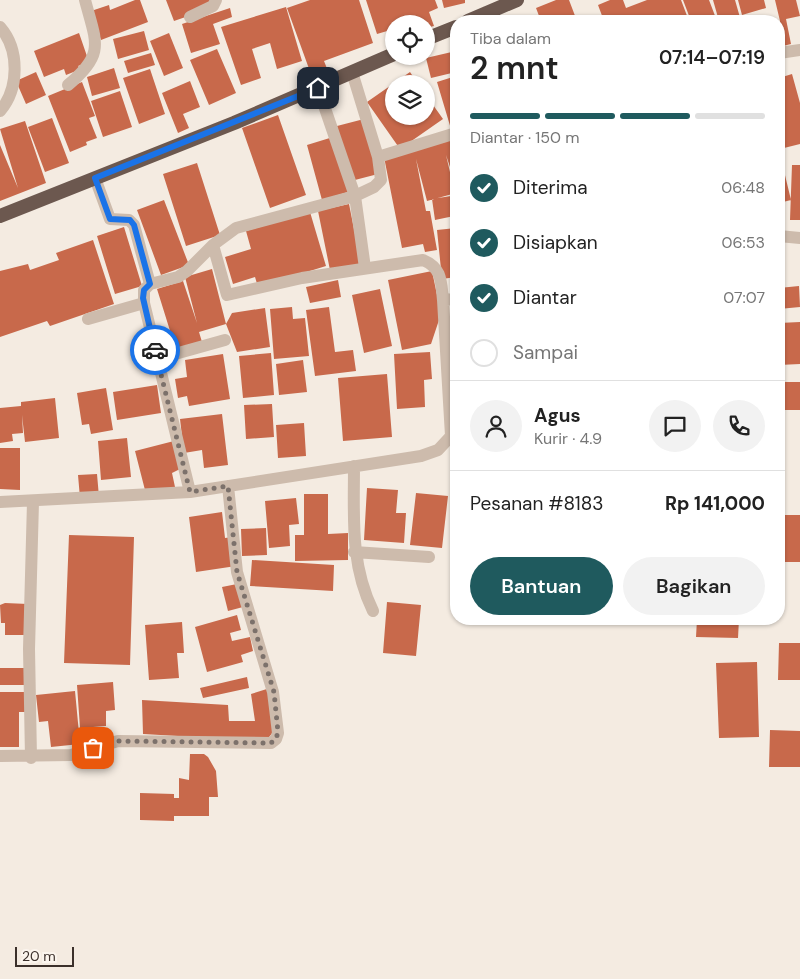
<!DOCTYPE html>
<html lang="id">
<head>
<meta charset="utf-8">
<style>
	:root { --surface:#fff; --page:#f2f2f2; --text:#222; --muted:#767676; --line:#e0e0e0; --accent:#1f5a5e }
	body { margin:0; font-family:"DM Sans",sans-serif; background:var(--page); color:var(--text); height:100vh; display:flex; flex-direction:column; font-size:19px; white-space:nowrap }
	* { box-sizing:border-box; margin:0 }
	p { font-size:16px; color:var(--muted) }
	.icon { flex:none; width:28px; height:28px; fill:none; stroke:currentColor; stroke-width:2; stroke-linecap:round; stroke-linejoin:round }
	.map { position:relative; flex:1; overflow:hidden }
	.side { position:absolute; left:450px; top:15px; width:335px; height:610px; display:flex; flex-direction:column; background:var(--surface); border-radius:20px; box-shadow:0 1px 4px #0004 }
	.side>* { flex:none }
	.fabs { position:absolute; left:385px; top:15px; display:grid; gap:10px }
	.fabs a { display:grid; place-items:center; width:50px; height:50px; border-radius:50%; background:var(--surface); box-shadow:0 1px 4px #0004; font-size:25px }
	.scale { position:absolute; left:15px; bottom:12px; width:59px; box-sizing:border-box; padding-left:5px; border:2px solid #3b302b; border-top:0; font-size:14px; line-height:18px; white-space:nowrap; color:#3b302b; -webkit-text-stroke:4px #fbf5ee; paint-order:stroke }
	.pin { position:absolute; display:grid; place-items:center; width:42px; height:42px; color:#fff; margin:-21px; border-radius:10px; box-shadow:0 2px 8px #0006 }
	.courier { position:absolute; display:grid; place-items:center; width:50px; height:50px; margin:-25px; border:4px solid #1a73e8; border-radius:50%; background:#fff; color:#222; box-shadow:0 1px 6px #0007 }
	.summary em { font-style:normal; font-weight:600 }
	.summary div { display:flex; flex-direction:column-reverse }
	.summary { display:flex; align-items:center; justify-content:space-between; height:85px; padding:0 20px }
	h1 { font-size:32px; font-weight:600; line-height:38px }
	.bar { display:grid; grid-template-columns:repeat(4,1fr); gap:8px 5px; align-content:center; height:60px; padding:0 20px }
	.bar i { height:6px; border-radius:4px; background:var(--line) }
	.bar .on { background:var(--accent) }
	.bar p { grid-column:span 4 }
	.line { display:flex; align-items:center; gap:12px; padding:0 20px; border-top:1px solid var(--line) }
	.line div { flex:1 }
	.round { display:grid; place-items:center; flex:none; width:52px; height:52px; border-radius:26px; background:var(--page) }
	ol { padding:0 20px; list-style:none }
	li { display:flex; align-items:center; gap:15px; height:55px }
	li p { margin-inline-start:auto }
	li .icon { padding:5px; border-radius:50%; background:var(--accent); color:#fff; stroke-width:4 }
	li:last-child { color:var(--muted) }
	li i { width:28px; height:28px; border:2px solid var(--line); border-radius:50% }
	.cta { display:flex; gap:10px; margin-top:auto; padding:10px 20px }
	.cta a { flex:1; height:58px; border-radius:30px; background:var(--accent); color:#fff; font-size:20px; font-weight:600; line-height:58px; text-align:center }
	.cta a+a { background:var(--page); color:var(--text) }
	.map>svg:first-child { display:block }
	.building { fill:#c8694b; fill-rule:evenodd }
	.lines { fill:none; stroke-linecap:round; stroke-linejoin:round }
	.minor { stroke:#cdbbac; stroke-width:12 }
	.trunk { stroke:#6c584f; stroke-width:14 }
	.done { stroke:#7c716b; stroke-width:5; stroke-dasharray:0 9 }
	.route { stroke:#1a73e8; stroke-width:6 }
</style>
</head>
<body>
<div class="map">
<svg width="800" height="979" viewBox="0 0 800 979">
	<rect width="100%" height="100%" fill="#f4ebe1"/>
	<path class="building" d="M135 0H140L148 22 101 40 91 11 109 5 110 10Z
		M166 0H211L197 13 174 21Z
		M310 0H359L373 43 324 61 328 71 312 77 287 8Z
		M366 0H435L438 8 429 12 434 26 426 28V24H394V29L377 34Z
		M442 0H465V3L444 8Z
		M556 0H569L577 21H541L536 8Z
		M610 0H623L626 8 647 0H681L689 21H604L598 5Z
		M683 0H709L717 21H691Z
		M713 0H735L741 21H719Z
		M738 0H764L766 8 742 15Z
		M775 0H796L800 16 786 19 791 44 779 47 780 21Z
		M286 7 302 61 277 69 270 43 252 49 261 78 241 85 221 27Z
		M230 8 232 17 213 24 220 44 191 53 182 24Z
		M144 31 149 50 118 59 113 39Z
		M79 33 89 62 78 66 81 69 66 75 64 69 44 77 34 51Z
		M169 33 183 68 164 76 150 41Z
		M217 49 236 93 209 105 190 60Z
		M456 51V72L431 78 426 58Z
		M151 53 155 65 128 73 124 61Z
		M114 68 120 88 92 96 87 77Z
		M150 69 165 114 139 124 123 78Z
		M36 72 46 95 26 104 16 81Z
		M410 72 418 84H394V116H426V95L443 119 400 149 367 102Z
		M792 74 800 103V144L784 148 779 126V78Z
		M456 76V129H451L437 82Z
		M190 81 200 107 183 114 189 128 178 133 162 93Z
		M82 82 95 116 89 118 97 138 86 142 87 145 70 152 48 96Z
		M120 91 132 127 103 137 91 101Z
		M278 115 306 195 270 208 242 128Z
		M52 118 69 163 45 172 28 127Z
		M364 119 378 174 351 181 337 126Z
		M25 121 46 183 0 201V145L18 188 0 129Z
		M333 137 348 192 322 200 307 145Z
		M456 139V193L427 201 416 159 426 211H430L437 250 425 252 423 244 402 248 384 157ZM446 155 451 170 454 184 453 185Z
		M197 163 220 235 186 246 163 174Z
		M792 165H800V220H790Z
		M784 171 791 200 779 203V172Z
		M451 196 454 216 435 220 432 199Z
		M164 200 189 265 161 275 137 210Z
		M349 204 361 264 330 270 318 211Z
		M310 212 326 266 258 287 255 277 233 284 225 257 251 249 246 231Z
		M124 227 142 286 115 294 97 236Z
		M456 228V277L442 279 437 230Z
		M93 240 114 304 50 326 47 321 0 337V271L28 264 30 270 59 260 56 253Z
		M212 269 226 324 199 332 202 342 176 350 157 289 183 281 197 323 185 277Z
		M432 271 441 314 431 344 402 350 388 280Z
		M338 280 341 297 310 303 306 287Z
		M799 286 800 307 779 309V288Z
		M380 289 392 346 364 353 352 295Z
		M292 307 293 319 305 318 309 356 274 359 270 309Z
		M329 307 335 352 353 350 356 371 315 376 306 310Z
		M265 308 270 347 237 352 226 324 232 313Z
		M456 321V348H450L449 322Z
		M800 322V364L779 365V323Z
		M430 352 432 379 424 380 425 407 397 409 394 354Z
		M271 353 274 395 243 398 239 356Z
		M223 354 230 399 189 406 187 396 178 398 175 379 187 377 185 360Z
		M303 360 307 392 279 395 276 364Z
		M387 374 392 437 343 441 338 378Z
		M783 382H800V410H783Z
		M157 385 161 413 117 420 113 392Z
		M106 388 113 430 91 434 89 424 82 425 77 393Z
		M55 398 59 438 25 442 22 415 23 433 12 434 13 441 0 443V408L21 406V402Z
		M272 404 274 437 246 439 244 405Z
		M222 414 228 465 204 468 202 450 184 453 180 419Z
		M304 423 306 456 278 458 276 425Z
		M127 438 131 477 101 480 98 441Z
		M174 441 180 469 172 473 175 487 146 494 135 451Z
		M0 448H20V490L0 489Z
		M783 459 784 470 779 471V460Z
		M97 474 99 497 80 498 78 475Z
		M367 488 398 490 396 513H406L404 543 364 540Z
		M416 493 448 496 442 548 410 545Z
		M304 494H328V534L348 533V560L295 561V535H304Z
		M296 498 299 524 289 525 290 546 269 548 265 501Z
		M222 512 225 538 232 537 236 566 196 572 189 517Z
		M779 515H800V562H779Z
		M266 528 267 555 242 556 241 529Z
		M69 535 134 537 130 665 64 663Z
		M252 560 334 565 333 591 250 586Z
		M237 584 243 607 228 611 222 587Z
		M387 602 421 605 416 656 383 653Z
		M5 603 28 604V635H5V623H1L0 605Z
		M237 615 241 630 230 633 232 641 250 637 253 651 241 655 243 662 207 672 195 627Z
		M697 619H739L738 638 696 637Z
		M182 622 184 653H177L179 678 149 680 145 625Z
		M779 643H800V680H778Z
		M757 662 759 737 719 738 716 663Z
		M0 668H24V685H0Z
		M247 677 249 688 203 698 200 688Z
		M113 682 115 710 106 711V726L80 728 77 685Z
		M270 688 277 727 266 741 143 734 142 700 228 705 229 721H255L251 694Z
		M75 691 80 744 51 747 48 721 39 722 36 695Z
		M0 692H29V712H19V747H0Z
		M770 730 800 731V767H769Z
		M190 754H204L208 757 216 771 218 797H209V816H174V821L140 820V793L174 794V798H179V778L189 780Z"/>
	<g class="lines">
		<path class="minor" d="M190 17 213 6 216 0
			M0 27C20 50 19 89 0 111
			M779 53 800 50
			M352 72 378 157 381 180 374 187 355 196 365 268
			M68 85C106 54 96 42 85 0
			M378 157 456 133
			M95 178 110 219 129 220 134 225 150 284
			M779 236 800 238
			M213 245 227 295 302 278 423 260C442 268 441 281 443 300
			M88 319 144 303
			M157 359 225 340
			M354 466C354 518 350 564 373 611
			M190 492 144 303V290L150 284 178 277 187 271 213 245 236 228 355 196 318 88
			M0 502 190 492 421 456 438 450 451 436 443 300 456 299
			M354 552 429 557
			M0 756 71 755 118 741 271 743 276 739 278 733 273 692 237 572 228 486
			M31 758 29 649 33 502"/>
		<path class="trunk" d="M468 21 517 0
			M426 39 456 27
			M0 216 234 123 394 54"/>
	</g>
	<g class="lines">
		<path class="done" d="M93 748 118 741 271 743 276 739 278 732 274 692 237 572 228 486 190 492 155 350"/>
		<path class="route" d="M155 350 143 298 144 290 150 284 134 225 130 220 110 219 95 178 318 88"/>
	</g>
</svg>
<div class="fabs">
<a><svg class="icon" aria-label="locate" viewBox="0 0 24 24"><circle cx="12" cy="12" r="6"/><path d="M12 2v4M12 18v4M2 12h4M18 12h4"/></svg></a>
<a><svg class="icon" aria-label="layers" viewBox="0 0 24 24"><path d="M12 4l9 5-9 5-9-5zM3 14l9 5 9-5"/></svg></a>
</div>
<div class="scale">20 m</div>
<div class="pin" style="left:93px;top:748px;background:#ea580c"><svg class="icon" aria-label="bag" viewBox="0 0 24 24"><path d="M5 8h14l-1 12H6zM9 8a3 3 0 0 1 6 0"/></svg></div>
<div class="pin" style="left:318px;top:88px;background:#1f2937"><svg class="icon" aria-label="home" viewBox="0 0 24 24"><path d="M3 11l9-7 9 7M6 9v11h12V9"/></svg></div>
<div class="courier" style="left:155px;top:350px"><svg class="icon" aria-label="car" viewBox="0 0 24 24"><path d="M5 17H2v-5l4-1 3-4h7l3 4 3 1v5h-3M9 17h6M6 11h13"/><circle cx="7" cy="17" r="2"/><circle cx="17" cy="17" r="2"/></svg></div>
<section class="side">
<div class="summary"><div><h1>2 mnt</h1><p>Tiba dalam</p></div><em>07:14–07:19</em></div>
<div class="bar"><i class="on"></i><i class="on"></i><i class="on"></i><i></i><p>Diantar · 150 m</p></div>
<ol>
<li><svg class="icon" aria-label="check" viewBox="0 0 24 24"><path d="M5 12l5 5 9-10"/></svg>Diterima<p>06:48</p></li>
<li><svg class="icon" aria-label="check" viewBox="0 0 24 24"><path d="M5 12l5 5 9-10"/></svg>Disiapkan<p>06:53</p></li>
<li><svg class="icon" aria-label="check" viewBox="0 0 24 24"><path d="M5 12l5 5 9-10"/></svg>Diantar<p>07:07</p></li>
<li><i></i>Sampai</li>
</ol>
<div class="line" style="height:90px"><a class="round"><svg class="icon" aria-label="person" viewBox="0 0 24 24"><circle cx="12" cy="8" r="4"/><path d="M4 21q1-7 8-7t8 7"/></svg></a><div><b>Agus</b><p>Kurir · 4.9</p></div><a class="round"><svg class="icon" aria-label="chat" viewBox="0 0 24 24"><path d="M4 5h16v11H9l-5 4z"/></svg></a><a class="round"><svg class="icon" aria-label="phone" viewBox="0 0 24 24"><path d="M5 4h4l2 5-3 2q2 4 5 5l2-3 5 2v4C11 20 4 13 5 4z"/></svg></a></div>
<div class="line" style="height:65px"><div>Pesanan #8183</div><b>Rp 141,000</b></div>
<div class="cta"><a>Bantuan</a><a>Bagikan</a></div>
</section>
</div>
</body>
</html>
